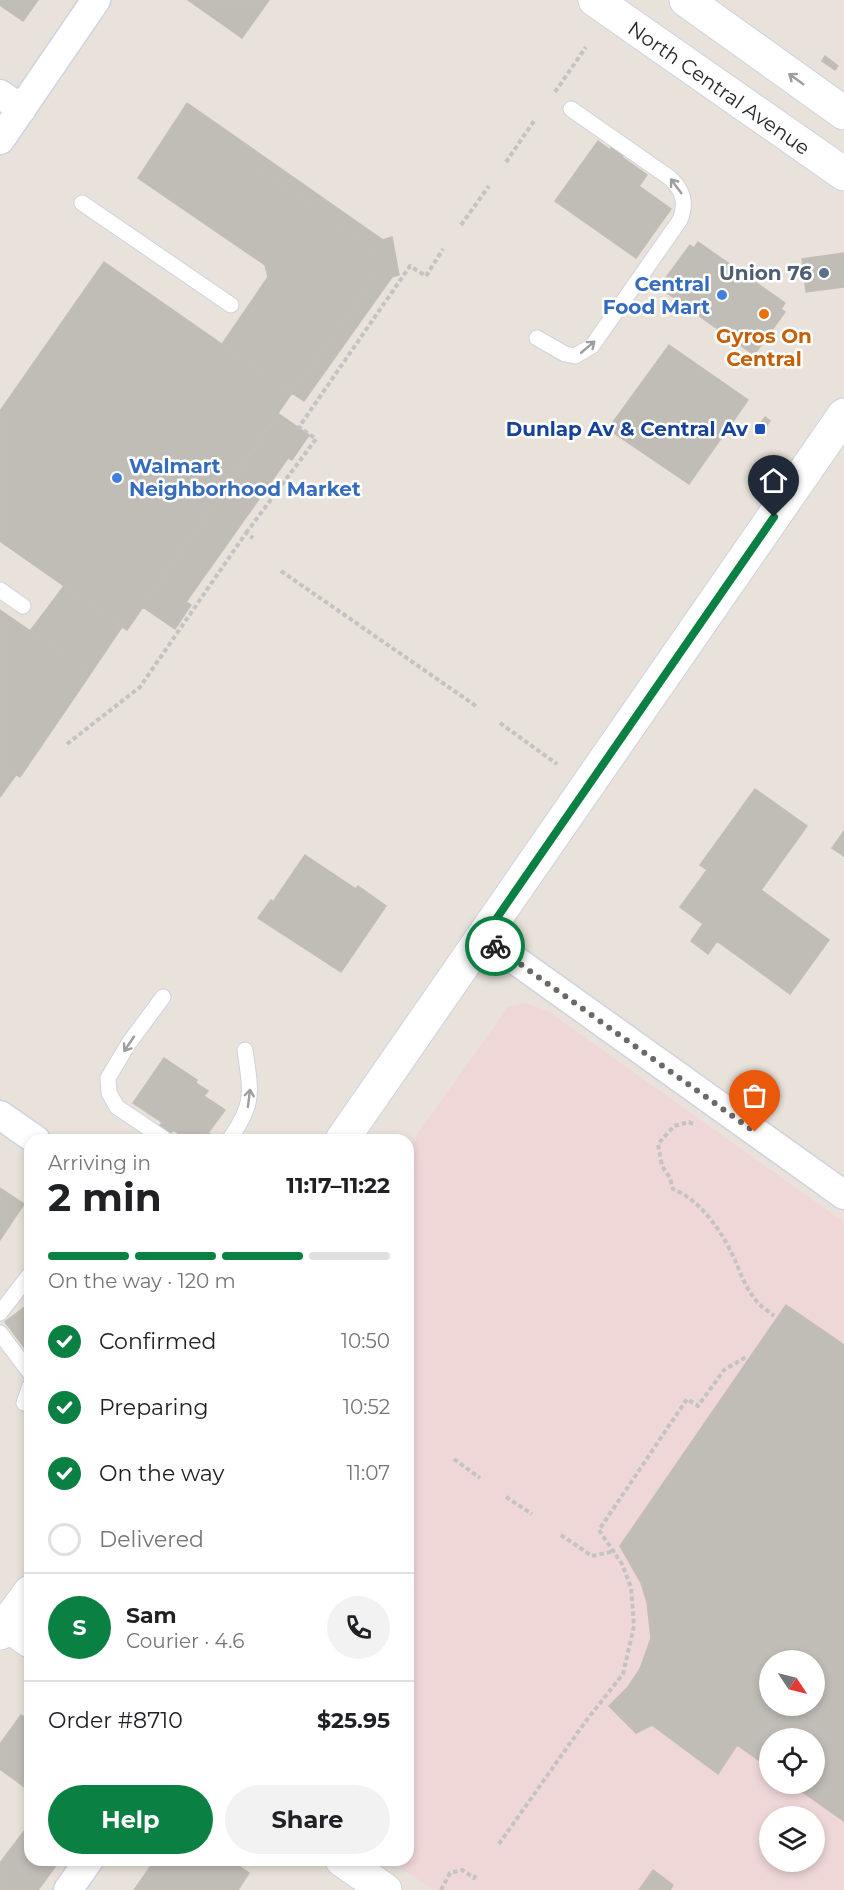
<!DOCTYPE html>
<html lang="en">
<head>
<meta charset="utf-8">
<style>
	:root { --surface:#fff; --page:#f2f2f2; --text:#202124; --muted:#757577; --line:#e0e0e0; --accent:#0b8043 }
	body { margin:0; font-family:Montserrat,sans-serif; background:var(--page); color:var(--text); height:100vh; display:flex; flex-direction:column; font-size:22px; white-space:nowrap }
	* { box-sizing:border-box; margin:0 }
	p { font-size:20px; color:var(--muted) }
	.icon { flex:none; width:33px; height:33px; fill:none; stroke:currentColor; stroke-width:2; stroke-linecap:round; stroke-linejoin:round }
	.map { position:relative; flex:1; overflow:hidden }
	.side { position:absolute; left:24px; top:1134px; width:390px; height:732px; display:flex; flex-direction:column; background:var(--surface); border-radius:18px; box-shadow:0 3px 9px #0003 }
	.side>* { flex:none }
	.needle { width:39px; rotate:125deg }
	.tools { position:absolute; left:759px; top:1650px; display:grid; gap:12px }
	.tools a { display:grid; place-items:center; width:66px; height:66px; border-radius:50%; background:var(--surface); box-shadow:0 3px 9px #0003; font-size:30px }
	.pin { position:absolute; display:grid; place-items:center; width:51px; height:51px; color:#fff; margin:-62px -26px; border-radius:50% 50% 50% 0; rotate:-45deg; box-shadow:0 0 6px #0007 }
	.pin .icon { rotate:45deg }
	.courier { position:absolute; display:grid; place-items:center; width:60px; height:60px; margin:-30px; border:4px solid #0b8043; border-radius:50%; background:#fff; color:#222; box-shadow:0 2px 8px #0007 }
	.overview em { font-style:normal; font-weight:700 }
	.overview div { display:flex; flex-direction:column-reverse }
	.overview { display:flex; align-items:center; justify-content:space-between; height:102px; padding:0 24px }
	h1 { font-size:39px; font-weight:700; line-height:45px }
	.bar { display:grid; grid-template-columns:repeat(4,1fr); gap:9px 6px; align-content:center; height:72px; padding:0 24px }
	.bar i { height:8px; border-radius:4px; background:var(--line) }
	.bar .on { background:var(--accent) }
	.bar p { grid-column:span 4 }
	.line { display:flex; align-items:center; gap:15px; padding:0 24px; border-top:2px solid var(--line) }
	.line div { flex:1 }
	.round { display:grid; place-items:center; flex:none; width:63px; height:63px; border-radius:32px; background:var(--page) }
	ol { padding:0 24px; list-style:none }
	li { display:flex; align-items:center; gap:18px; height:66px }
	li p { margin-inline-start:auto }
	li .icon { padding:6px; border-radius:50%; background:var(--accent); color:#fff; stroke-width:4 }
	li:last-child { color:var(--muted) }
	li i { width:33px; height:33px; border:3px solid var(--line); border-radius:50% }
	.button { display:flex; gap:12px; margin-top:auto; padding:12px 24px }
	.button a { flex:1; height:69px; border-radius:36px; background:var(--accent); color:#fff; font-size:24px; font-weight:700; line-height:69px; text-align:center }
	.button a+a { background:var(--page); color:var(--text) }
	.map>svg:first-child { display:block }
	.medical { fill:#efd7d8; fill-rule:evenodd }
	.building { fill:#c0bcb6; stroke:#c3beb4; stroke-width:1.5; fill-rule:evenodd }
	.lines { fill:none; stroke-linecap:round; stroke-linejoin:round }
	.service-casing { stroke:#cfd2df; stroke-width:17 }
	.minor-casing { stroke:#cfd2df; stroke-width:31 }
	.tertiary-casing { stroke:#cfd2df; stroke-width:35 }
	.secondary-casing { stroke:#cfd2df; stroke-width:35 }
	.path { stroke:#c3c3c3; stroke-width:4; stroke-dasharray:4.5 3; stroke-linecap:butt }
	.service { stroke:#fff; stroke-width:15 }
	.minor { stroke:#fff; stroke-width:28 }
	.tertiary { stroke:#fff; stroke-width:33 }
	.secondary { stroke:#fff; stroke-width:33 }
	.oneway { stroke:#9e9e9e }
	.done { stroke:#6b6866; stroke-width:6; stroke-dasharray:0 10.8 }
	.route { stroke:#0b8043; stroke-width:8 }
	.service-dot { fill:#5c6f8a; stroke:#fff; stroke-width:2 }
	.shop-dot { fill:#3f7fe0; stroke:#fff; stroke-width:2 }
	.food-dot { fill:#e8710a; stroke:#fff; stroke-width:2 }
	.transit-dot { fill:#1a4fb4; stroke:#fff; stroke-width:2 }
	.labels { text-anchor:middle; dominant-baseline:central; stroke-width:5; stroke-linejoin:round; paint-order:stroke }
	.street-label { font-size:20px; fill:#272727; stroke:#fff }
	.service-label { font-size:20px; font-weight:bold; fill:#4e5e75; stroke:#fff; text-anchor:end }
	.shop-label { font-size:20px; font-weight:bold; fill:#366cbe; stroke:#fff; text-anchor:end }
	.food-label { font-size:20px; font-weight:bold; fill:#c56008; stroke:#fff }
	.transit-label { font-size:20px; font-weight:bold; fill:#164399; stroke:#fff; text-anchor:end }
</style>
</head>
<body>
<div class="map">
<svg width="844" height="1890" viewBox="0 0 844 1890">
	<rect width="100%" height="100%" fill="#e8e2da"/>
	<path class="medical" d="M525 1003 548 1011 844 1222V1890H433L390 1860H408V1147L508 1007ZM770 1660H814V1706H770ZM770 1738H814V1784H770ZM770 1816H814V1862H770Z"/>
	<path class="building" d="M0 0H38L23 21 0 5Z
		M188 0H269L242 38Z
		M825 56 838 66 835 70 822 61Z
		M187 103 383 240 392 237 399 275 392 277 304 401 292 393 378 272 373 249 180 114Z
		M180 114 373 249 378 272 292 393 222 344 268 277 265 265 138 178Z
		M598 141 610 150 612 146 624 154 622 157 647 175 639 186 671 209 636 258 555 201Z
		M698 242 785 303 781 309 785 312 754 355 659 287 690 245 694 248Z
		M844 253V287L806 292 802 259Z
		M104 262 292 393 127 630 0 541V411Z
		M669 345 748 400 689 484 608 429Z
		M279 414 309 435 292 460 288 458 186 602 191 605 175 629 143 607Z
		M765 417 770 421 760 435 755 431Z
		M64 586 122 627 91 673 30 631Z
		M0 610 91 673 20 777 0 764Z
		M0 764 16 775 0 797Z
		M755 789 807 826 761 890 829 940 790 994 717 941 708 954 691 941 703 924 680 907 707 870 700 865Z
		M844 831V856L832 848Z
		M305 855 356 889 358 886 386 906 341 972 258 918 271 900 273 902Z
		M164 1058 197 1080 196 1083 208 1091 204 1096 225 1110 208 1133 212 1135 209 1140H182L177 1137 179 1134 173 1130 170 1134 159 1127 162 1122 133 1103Z
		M0 1188 24 1204 0 1240Z
		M30 1303V1355L5 1322Z
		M786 1305 844 1345V1821L791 1784H814V1738H770V1768L737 1745 718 1774 652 1725 636 1733 609 1706 628 1687 640 1669 651 1638 647 1602 641 1583 620 1546ZM770 1660H814V1706H770Z
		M21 1715 30 1721V1791L0 1769V1744Z
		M24 1831 30 1836V1860H60L38 1890H0V1863Z
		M155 1860H230L249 1873 238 1890H134Z
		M653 1870 673 1885 670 1890H639Z"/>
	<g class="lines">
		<defs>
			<path id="service" d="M82 203 231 305
				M537 338 565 354 575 356 592 346 680 220C687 203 683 190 670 178L571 109
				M0 590 23 606
				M163 997 129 1043 108 1078 109 1093 117 1107 166 1140
				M229 1140C255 1103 251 1093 245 1050
				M0 1313 30 1274
				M0 1333 30 1373
				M24 1403 30 1386"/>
			<path id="minor" d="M0 94 22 109
				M0 140 96 0
				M483 937 844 1195
				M0 1115 36 1140
				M68 1890 89 1860"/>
			<path id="tertiary" d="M6 1624 30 1641
				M342 1860 385 1890"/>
			<path id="secondary" d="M595 0 844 174
				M686 0 844 113
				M342 1140 844 415
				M0 1633 30 1592"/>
		</defs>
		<use href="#service" class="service-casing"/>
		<use href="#minor" class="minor-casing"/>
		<use href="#tertiary" class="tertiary-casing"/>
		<use href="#secondary" class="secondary-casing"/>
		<path class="path" d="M555 92 586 47
			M506 162 534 121
			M461 225 489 186
			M246 533 316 439 299 427 410 266 426 276 443 249
			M281 571 476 706
			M500 723 557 764
			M67 744 140 687 246 533 253 538
			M693 1124 689 1122 674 1126 658 1144 662 1166 670 1178 673 1189C702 1201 722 1232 735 1260 741 1275 748 1293 760 1305 764 1309 770 1312 774 1316
			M408 1427 411 1429
			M454 1459 480 1478
			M506 1497 532 1514
			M561 1535 592 1556 615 1551
			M499 1844 585 1722 623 1674 634 1626 631 1587 622 1564 599 1530 687 1399 698 1406 724 1370 746 1357
			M441 1890 450 1873 462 1870 474 1878 476 1875"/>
		<use href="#service" class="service"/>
		<use href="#minor" class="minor"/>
		<use href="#tertiary" class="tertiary"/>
		<use href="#secondary" class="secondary"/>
	</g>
	<defs><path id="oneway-shaft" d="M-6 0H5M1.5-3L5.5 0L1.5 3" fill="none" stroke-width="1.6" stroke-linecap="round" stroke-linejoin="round" transform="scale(1.5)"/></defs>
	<g class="oneway">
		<use href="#oneway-shaft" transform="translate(796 79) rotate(-144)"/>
		<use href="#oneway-shaft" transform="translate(676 186) rotate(-127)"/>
		<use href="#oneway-shaft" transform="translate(588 347) rotate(-40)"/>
		<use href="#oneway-shaft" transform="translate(129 1044) rotate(124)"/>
		<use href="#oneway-shaft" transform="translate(249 1098) rotate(-83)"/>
	</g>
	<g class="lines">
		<path class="done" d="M495 946 755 1132"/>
		<path class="route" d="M495 946 483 938 774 517"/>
	</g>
	<circle class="service-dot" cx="824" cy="273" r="6"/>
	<g class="shop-dot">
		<circle cx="722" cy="295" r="6"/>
		<circle cx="117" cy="478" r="6"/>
	</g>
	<circle class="food-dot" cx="764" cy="314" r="6"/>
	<rect class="transit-dot" x="754" y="423" width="12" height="12" rx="3"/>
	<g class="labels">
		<g class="street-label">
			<text transform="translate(719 88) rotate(35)">North Central Avenue</text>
		</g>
		<g class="service-label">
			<text x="812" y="273">Union 76</text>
		</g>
		<g class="shop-label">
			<text x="710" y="284">Central<tspan x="710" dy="23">Food Mart</tspan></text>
			<text x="129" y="466" text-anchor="start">Walmart<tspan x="129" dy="23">Neighborhood Market</tspan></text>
		</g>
		<g class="food-label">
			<text x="764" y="336">Gyros On<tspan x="764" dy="23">Central</tspan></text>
		</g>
		<g class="transit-label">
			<text x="748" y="429">Dunlap Av &amp; Central Av</text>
		</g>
	</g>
</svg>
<div class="tools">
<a><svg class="needle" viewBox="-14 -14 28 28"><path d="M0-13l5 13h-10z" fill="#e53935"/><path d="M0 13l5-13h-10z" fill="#757577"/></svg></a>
<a><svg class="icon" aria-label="locate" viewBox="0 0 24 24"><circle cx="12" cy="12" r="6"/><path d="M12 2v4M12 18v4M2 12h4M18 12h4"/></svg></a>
<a><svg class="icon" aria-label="layers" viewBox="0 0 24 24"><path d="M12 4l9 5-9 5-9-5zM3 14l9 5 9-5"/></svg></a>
</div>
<div class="pin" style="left:755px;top:1132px;background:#ea580c"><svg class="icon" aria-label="bag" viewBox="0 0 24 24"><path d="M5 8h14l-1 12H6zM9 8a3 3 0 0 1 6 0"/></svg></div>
<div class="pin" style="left:774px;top:517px;background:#1f2937"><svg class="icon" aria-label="home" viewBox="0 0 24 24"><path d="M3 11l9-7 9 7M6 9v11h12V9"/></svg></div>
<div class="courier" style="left:495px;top:946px"><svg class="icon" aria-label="bike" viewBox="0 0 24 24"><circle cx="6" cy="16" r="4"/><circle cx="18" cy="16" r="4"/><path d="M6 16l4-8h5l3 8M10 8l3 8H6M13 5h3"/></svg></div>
<section class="side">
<div class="overview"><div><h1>2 min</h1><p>Arriving in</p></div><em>11:17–11:22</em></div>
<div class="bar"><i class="on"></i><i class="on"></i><i class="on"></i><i></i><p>On the way · 120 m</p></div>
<ol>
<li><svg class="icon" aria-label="check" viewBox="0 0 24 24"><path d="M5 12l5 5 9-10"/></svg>Confirmed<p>10:50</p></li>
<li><svg class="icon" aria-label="check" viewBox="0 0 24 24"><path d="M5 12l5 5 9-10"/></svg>Preparing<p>10:52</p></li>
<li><svg class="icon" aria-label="check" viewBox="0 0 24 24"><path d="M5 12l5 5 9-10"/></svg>On the way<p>11:07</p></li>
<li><i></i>Delivered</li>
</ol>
<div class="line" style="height:108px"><b class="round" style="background:var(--accent);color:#fff">S</b><div><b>Sam</b><p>Courier · 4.6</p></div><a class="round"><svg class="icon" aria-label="phone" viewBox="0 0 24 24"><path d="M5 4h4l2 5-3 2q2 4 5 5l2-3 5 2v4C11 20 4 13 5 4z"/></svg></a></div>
<div class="line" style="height:78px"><div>Order #8710</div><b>$25.95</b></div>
<div class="button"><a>Help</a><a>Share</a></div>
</section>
</div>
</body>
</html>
